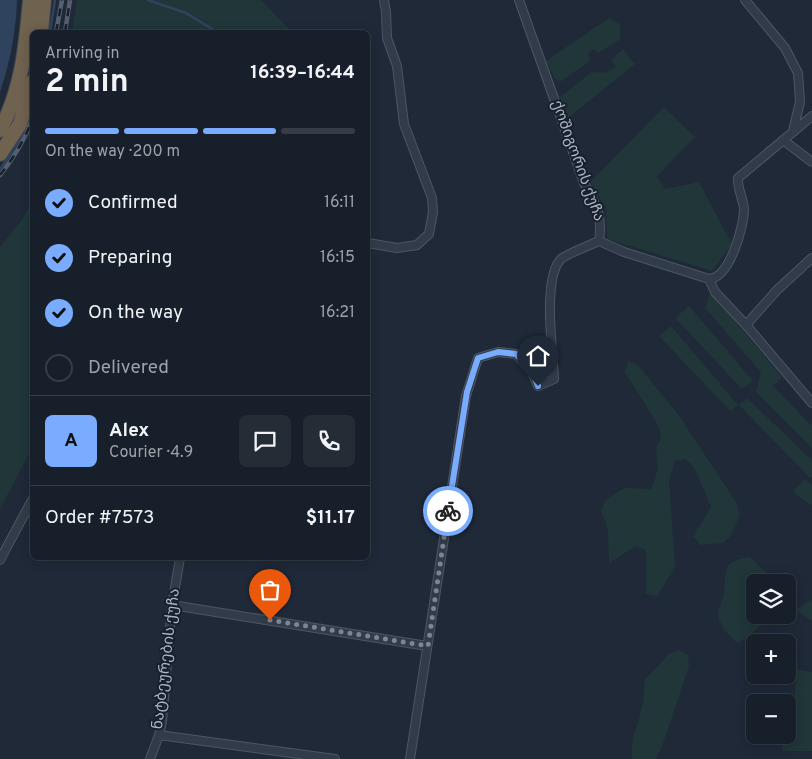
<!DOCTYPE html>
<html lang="en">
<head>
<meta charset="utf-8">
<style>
	:root { --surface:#171f2a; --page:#242c36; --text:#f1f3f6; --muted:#9ea2a8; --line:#363d47; --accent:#79acfe }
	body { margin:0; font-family:Overpass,"Noto Sans Georgian",sans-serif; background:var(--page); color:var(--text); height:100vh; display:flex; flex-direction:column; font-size:19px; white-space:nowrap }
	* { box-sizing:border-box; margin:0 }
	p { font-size:16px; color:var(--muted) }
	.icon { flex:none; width:28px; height:28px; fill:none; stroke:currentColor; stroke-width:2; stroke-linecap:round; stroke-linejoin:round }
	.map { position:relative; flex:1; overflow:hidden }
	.details { position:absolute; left:30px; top:30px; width:340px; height:530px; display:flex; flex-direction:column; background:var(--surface); border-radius:8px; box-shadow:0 2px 12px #0003,0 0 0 1px var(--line) }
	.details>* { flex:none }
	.buttons { position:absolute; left:746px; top:574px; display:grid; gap:10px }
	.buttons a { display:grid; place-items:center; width:50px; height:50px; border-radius:8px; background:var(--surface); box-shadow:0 2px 12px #0003,0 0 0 1px var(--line); font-size:25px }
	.pin { position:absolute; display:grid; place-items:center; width:42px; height:42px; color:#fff; margin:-51px -21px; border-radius:50% 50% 50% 0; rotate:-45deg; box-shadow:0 0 5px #0007 }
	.pin .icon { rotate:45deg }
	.courier { position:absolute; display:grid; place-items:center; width:50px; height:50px; margin:-25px; border:4px solid #79acfe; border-radius:50%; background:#fff; color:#222; box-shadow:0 1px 6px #0007 }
	.head em { font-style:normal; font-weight:700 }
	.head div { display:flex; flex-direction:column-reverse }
	.head { display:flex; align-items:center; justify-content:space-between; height:85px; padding:0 15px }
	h1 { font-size:32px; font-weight:700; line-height:38px }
	.bar { display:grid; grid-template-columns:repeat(4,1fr); gap:8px 5px; align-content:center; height:60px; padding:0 15px }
	.bar i { height:6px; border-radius:4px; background:var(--line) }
	.bar .on { background:var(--accent) }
	.bar p { grid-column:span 4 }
	.line { display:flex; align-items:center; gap:12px; padding:0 15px; border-top:1px solid var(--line) }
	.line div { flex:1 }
	.round { display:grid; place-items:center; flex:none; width:52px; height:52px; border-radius:8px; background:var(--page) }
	ol { padding:0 15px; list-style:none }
	li { display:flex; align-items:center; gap:15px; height:55px }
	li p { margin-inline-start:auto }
	li .icon { padding:5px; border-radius:50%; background:var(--accent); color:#111; stroke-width:4 }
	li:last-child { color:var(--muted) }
	li i { width:28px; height:28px; border:2px solid var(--line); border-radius:50% }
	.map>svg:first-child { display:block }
	.green { fill:#203639 }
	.water { fill:#2f435f }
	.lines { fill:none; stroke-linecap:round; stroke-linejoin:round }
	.stream { stroke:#2f435f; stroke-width:2.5 }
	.street-casing { stroke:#4d5664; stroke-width:10 }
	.highway-casing { stroke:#3d4653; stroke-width:16 }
	.street { stroke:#323b49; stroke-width:8 }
	.highway { stroke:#6f624f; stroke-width:14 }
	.rail-casing { stroke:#545f70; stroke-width:4.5 }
	.rail { stroke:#18202d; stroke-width:2.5; stroke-dasharray:8; stroke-linecap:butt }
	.done { stroke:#7b8594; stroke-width:5; stroke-dasharray:0 9 }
	.route { stroke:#79acfe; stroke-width:6 }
	.labels { text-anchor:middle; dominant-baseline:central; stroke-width:4; stroke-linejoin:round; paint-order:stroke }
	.street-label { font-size:15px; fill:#acb6c6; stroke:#18202d }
</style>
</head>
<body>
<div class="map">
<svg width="812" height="759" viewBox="0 0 812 759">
	<rect width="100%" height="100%" fill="#1f2938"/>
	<path class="green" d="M77 0H261L292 32H72Z
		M609 18 620 24V40L598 53 593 49 588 54 591 60 560 82 555 79 546 61Z
		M623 49 635 64 568 118 560 97 592 72 605 73 616 67 611 60Z
		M664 107 695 137 657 176 665 189 699 182 732 244 712 271 607 239 606 208 590 182Z
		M32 203V448L0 509V247L21 221Z
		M711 292 782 377 773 386 812 426V448L756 392 761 372 705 308Z
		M689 306 753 381 742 389 675 318Z
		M671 326 738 405 747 398 812 460V477L810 478 739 405 730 411 659 336Z
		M628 361 638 365 680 417 736 502 740 515 730 537 723 543 700 545 693 536 711 507 694 467 685 459 675 461 669 480 675 567 663 587 657 596 646 594V550L636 546 609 563 608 530 601 510 606 500 624 488 651 489 658 469 656 448 661 438 659 427 625 372Z
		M804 479 812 485V506L793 492Z
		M749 557 754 560 761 568 779 582H755V615H771C762 623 748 640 737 643L725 631 718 617V610L724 594 725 576 728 565 738 559Z
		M811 600H812V621L795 610Z
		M679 650 688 655 689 666 664 741 656 759H632V746L634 733 638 723 643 702 645 679 661 663 668 654Z
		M796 669 812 672V751H783L781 735H788V720L794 718Z"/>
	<path class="water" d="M0 0H17C16 32 10 62 0 92Z"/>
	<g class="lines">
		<path class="stream" d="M148 0 186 13 217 32
			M50 32 55 0
			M0 169C14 151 26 130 32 109"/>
		<defs>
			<path id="street" d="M519 0 584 183C596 205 603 214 599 241
				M745 0 785 48 798 73 800 102 793 131
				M783 140 812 162
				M599 241 624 252 709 279
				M368 243 397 248 417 245 429 234 433 212 432 198 404 124 397 66 387 38 386 12 384 0
				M709 279C730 278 744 226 744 209 743 198 737 188 738 178L812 116
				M709 279 715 292 746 325 812 403
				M746 325 777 290 812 258
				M0 560 32 500
				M172 605 427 646
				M159 735 335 759
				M150 759 159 735 162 721 172 605 180 558
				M410 759 466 396 478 358 498 352 516 354 532 372 538 386 554 379C553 353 542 278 561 259 565 255 592 244 599 241"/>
			<path id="highway" d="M41 32 44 0
				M0 130C22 90 26 45 30 0
				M0 154 20 124 32 82"/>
		</defs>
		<use href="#street" class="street-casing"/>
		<use href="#highway" class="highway-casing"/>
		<use href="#street" class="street"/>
		<use href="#highway" class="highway"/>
		<defs>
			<path id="rail" d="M56 32 62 0
				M65 32 70 0
				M0 175C13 159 25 139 32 120"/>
		</defs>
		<use href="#rail" class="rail-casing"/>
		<use href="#rail" class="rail"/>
	</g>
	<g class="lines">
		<path class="done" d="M270 620 428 646 448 511"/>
		<path class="route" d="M448 511 467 392 478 358 498 352 516 354 532 372 538 386"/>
	</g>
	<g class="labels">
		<g class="street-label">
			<text transform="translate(577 161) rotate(70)">ქოშიგორის ქუჩა</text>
			<text transform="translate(167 659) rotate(-83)">ნატბეურების ქუჩა</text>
		</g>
	</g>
</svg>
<div class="buttons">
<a><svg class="icon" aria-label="layers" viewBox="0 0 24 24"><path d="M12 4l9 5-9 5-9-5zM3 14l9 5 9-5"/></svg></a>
<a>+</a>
<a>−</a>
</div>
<div class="pin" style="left:270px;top:620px;background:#ea580c"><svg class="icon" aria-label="bag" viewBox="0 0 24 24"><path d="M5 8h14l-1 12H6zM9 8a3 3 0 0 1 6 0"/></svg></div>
<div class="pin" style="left:538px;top:386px;background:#1f2937"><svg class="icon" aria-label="home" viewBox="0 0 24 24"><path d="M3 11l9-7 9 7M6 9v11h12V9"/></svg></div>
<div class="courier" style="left:448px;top:511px"><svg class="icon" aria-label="bike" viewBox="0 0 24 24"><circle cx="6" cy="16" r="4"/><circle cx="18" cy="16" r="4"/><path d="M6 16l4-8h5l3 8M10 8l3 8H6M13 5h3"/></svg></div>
<section class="details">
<div class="head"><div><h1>2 min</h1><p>Arriving in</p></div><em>16:39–16:44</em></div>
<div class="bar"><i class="on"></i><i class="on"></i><i class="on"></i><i></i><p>On the way · 200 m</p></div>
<ol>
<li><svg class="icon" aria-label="check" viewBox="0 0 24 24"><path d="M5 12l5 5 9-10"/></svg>Confirmed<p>16:11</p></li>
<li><svg class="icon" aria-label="check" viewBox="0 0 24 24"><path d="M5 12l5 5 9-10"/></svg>Preparing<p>16:15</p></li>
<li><svg class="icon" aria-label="check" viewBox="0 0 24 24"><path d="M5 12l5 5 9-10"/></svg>On the way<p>16:21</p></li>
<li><i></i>Delivered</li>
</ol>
<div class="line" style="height:90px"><b class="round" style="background:var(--accent);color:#111">A</b><div><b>Alex</b><p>Courier · 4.9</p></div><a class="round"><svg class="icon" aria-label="chat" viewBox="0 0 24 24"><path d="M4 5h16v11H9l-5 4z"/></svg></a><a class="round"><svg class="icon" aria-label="phone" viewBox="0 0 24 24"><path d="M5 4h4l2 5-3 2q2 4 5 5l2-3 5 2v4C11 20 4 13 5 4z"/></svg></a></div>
<div class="line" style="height:65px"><div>Order #7573</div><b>$11.17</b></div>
</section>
</div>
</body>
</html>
